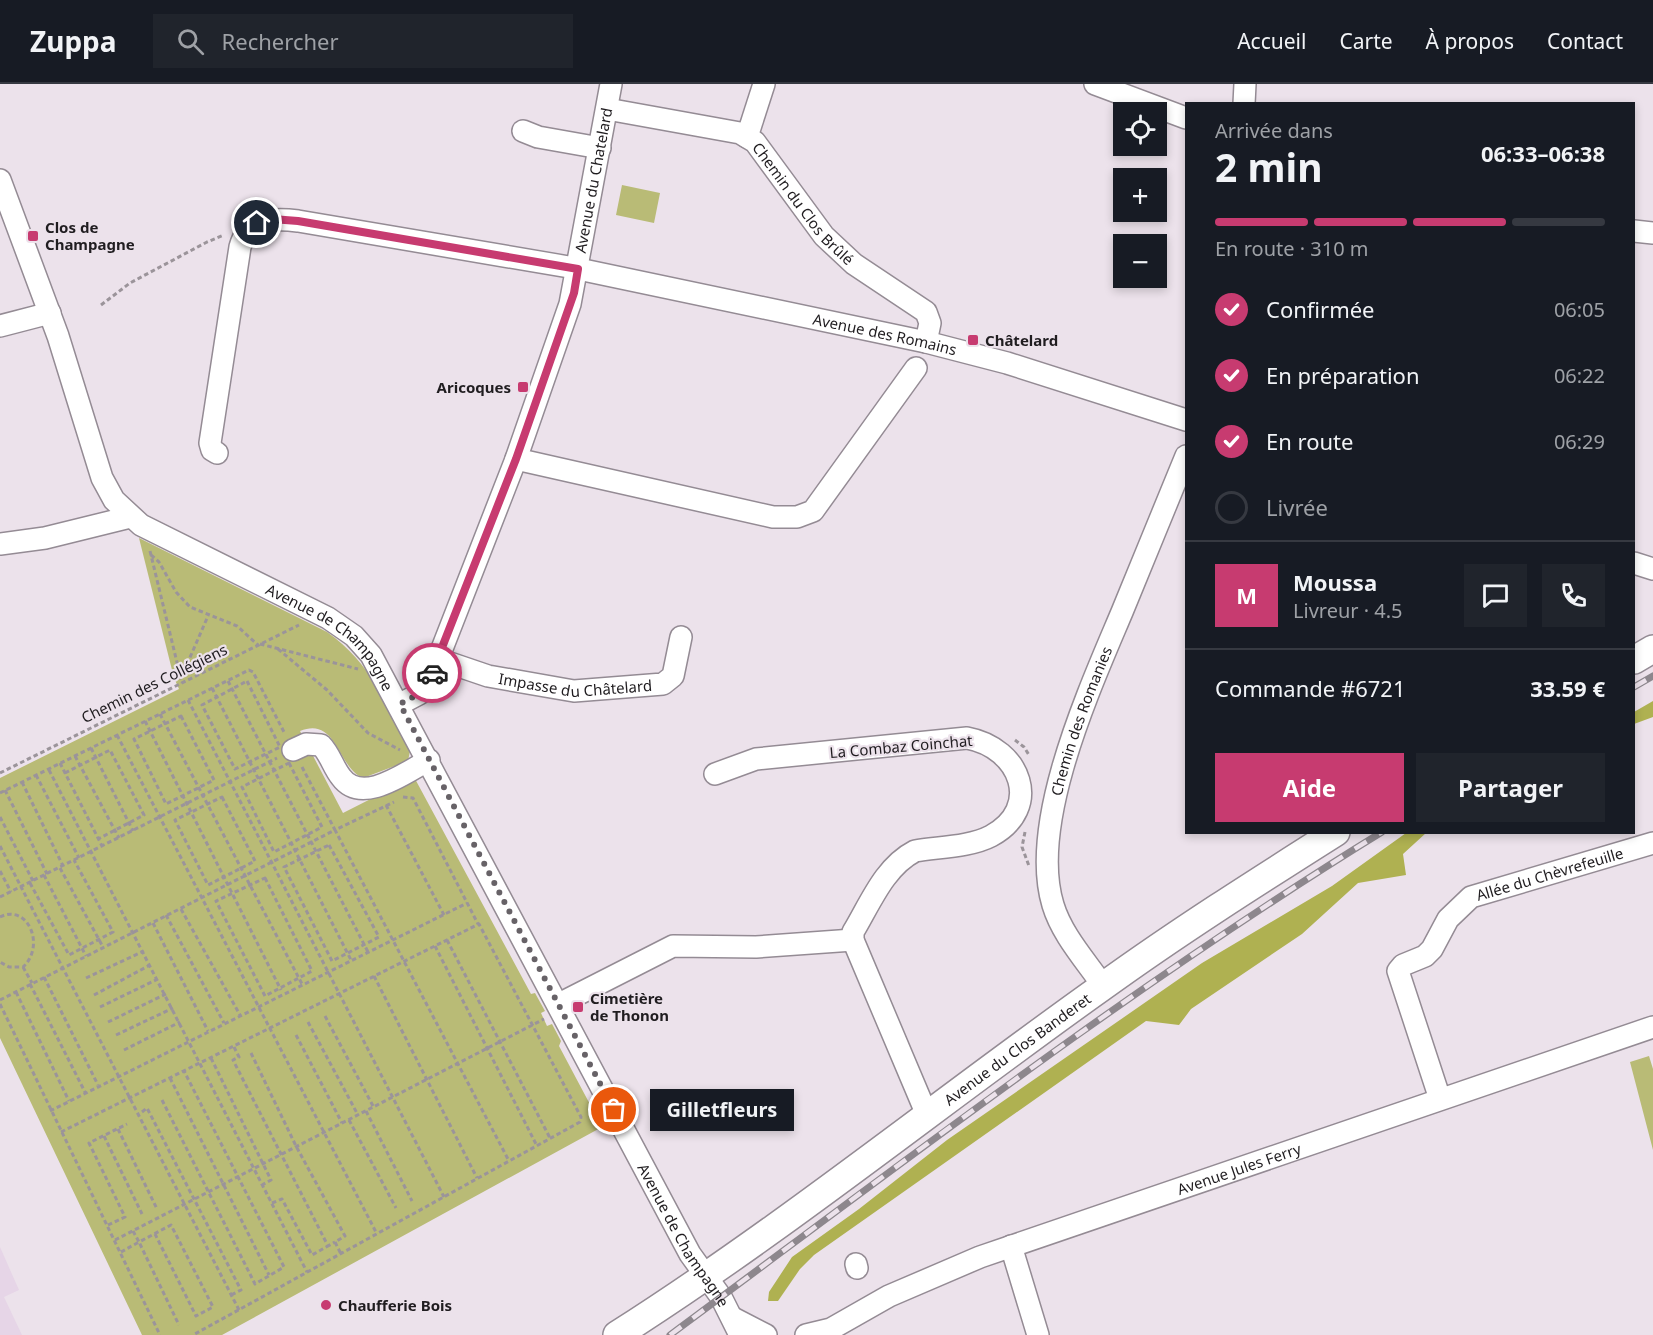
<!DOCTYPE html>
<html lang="fr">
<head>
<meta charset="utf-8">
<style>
	:root { --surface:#171b24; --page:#20242c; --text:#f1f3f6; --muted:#9ea1a6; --line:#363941; --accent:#c73b70 }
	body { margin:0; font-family:"Noto Sans",sans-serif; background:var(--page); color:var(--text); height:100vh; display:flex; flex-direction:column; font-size:22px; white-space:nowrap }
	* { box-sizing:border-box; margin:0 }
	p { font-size:20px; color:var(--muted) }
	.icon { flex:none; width:33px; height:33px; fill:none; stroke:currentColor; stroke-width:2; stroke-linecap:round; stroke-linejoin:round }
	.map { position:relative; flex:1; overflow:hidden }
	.side { position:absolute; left:1185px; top:18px; width:450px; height:732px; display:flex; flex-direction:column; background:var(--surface); border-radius:0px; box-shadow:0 3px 9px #0003 }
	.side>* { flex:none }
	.controls { position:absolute; left:1113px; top:18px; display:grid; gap:12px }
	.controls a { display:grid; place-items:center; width:54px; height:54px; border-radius:0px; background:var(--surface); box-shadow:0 3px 9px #0003; font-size:30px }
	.pin { position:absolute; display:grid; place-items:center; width:51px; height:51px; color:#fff; margin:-26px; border:3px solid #fff; border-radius:50%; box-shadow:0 2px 6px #0007 }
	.courier { position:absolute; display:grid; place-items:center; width:60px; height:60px; margin:-30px; border:4px solid #c73b70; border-radius:50%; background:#fff; color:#222; box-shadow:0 2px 8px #0007 }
	.bubble { position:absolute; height:42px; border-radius:0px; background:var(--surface); box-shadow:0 3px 9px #0003; font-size:20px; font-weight:700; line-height:42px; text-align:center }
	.headline em { font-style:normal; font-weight:700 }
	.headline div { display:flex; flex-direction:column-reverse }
	.headline { display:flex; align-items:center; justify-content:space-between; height:102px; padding:0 30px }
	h1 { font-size:39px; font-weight:700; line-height:45px }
	.bar { display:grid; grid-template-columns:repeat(4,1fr); gap:9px 6px; align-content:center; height:72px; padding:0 30px }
	.bar i { height:8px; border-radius:4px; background:var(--line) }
	.bar .active { background:var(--accent) }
	.bar p { grid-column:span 4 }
	.line { display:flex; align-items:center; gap:15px; padding:0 30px; border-top:2px solid var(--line) }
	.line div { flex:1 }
	.round { display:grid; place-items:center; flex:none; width:63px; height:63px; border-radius:0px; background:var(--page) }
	ol { padding:0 30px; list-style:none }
	li { display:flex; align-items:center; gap:18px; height:66px }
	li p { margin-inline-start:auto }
	li .icon { padding:6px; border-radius:50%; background:var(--accent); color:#fff; stroke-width:4 }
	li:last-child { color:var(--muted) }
	li i { width:33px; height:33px; border:3px solid var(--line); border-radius:50% }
	.button { display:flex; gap:12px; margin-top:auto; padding:12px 30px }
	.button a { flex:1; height:69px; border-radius:0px; background:var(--accent); color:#fff; font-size:24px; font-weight:700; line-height:69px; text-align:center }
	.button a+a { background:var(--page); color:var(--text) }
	header { display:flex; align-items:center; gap:36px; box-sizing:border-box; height:84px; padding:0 30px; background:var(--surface); border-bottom:2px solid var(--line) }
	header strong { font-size:28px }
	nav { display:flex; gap:33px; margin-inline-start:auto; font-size:21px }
	.search { width:420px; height:54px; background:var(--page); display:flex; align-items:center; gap:15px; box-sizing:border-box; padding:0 21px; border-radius:0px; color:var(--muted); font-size:22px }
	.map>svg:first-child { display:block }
	.education { fill:#e6d5e7 }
	.green { fill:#b9bb76 }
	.forest { fill:#afb151 }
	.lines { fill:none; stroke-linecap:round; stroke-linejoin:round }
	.minor-casing { stroke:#948b94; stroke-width:24 }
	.major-casing { stroke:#948b94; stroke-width:30 }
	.path { stroke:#9b949a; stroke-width:3; stroke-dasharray:4.5 3; stroke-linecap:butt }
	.minor { stroke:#fff; stroke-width:21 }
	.major { stroke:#fff; stroke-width:27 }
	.rail-casing { stroke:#8d878d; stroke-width:7 }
	.rail { stroke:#ece2eb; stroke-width:4.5; stroke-dasharray:14; stroke-linecap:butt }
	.done { stroke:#676267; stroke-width:6; stroke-dasharray:0 10.8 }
	.route { stroke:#c73b70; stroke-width:8 }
	.poi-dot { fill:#c73b70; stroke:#ece2eb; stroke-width:2 }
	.labels { text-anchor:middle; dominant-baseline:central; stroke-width:4.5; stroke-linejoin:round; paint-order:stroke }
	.street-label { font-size:15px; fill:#201d20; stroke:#ece2eb }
	.poi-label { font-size:15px; font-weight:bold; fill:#201d20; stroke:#ece2eb; text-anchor:start }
</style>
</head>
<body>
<header>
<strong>Zuppa</strong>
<div class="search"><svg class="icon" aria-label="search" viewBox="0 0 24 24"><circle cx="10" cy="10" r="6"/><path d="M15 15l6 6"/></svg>Rechercher</div>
<nav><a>Accueil</a><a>Carte</a><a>À propos</a><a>Contact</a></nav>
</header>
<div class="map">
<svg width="1653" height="1251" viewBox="0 0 1653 1251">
	<rect width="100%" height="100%" fill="#ece2eb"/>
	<path class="education" d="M0 1163 19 1206 4 1213 22 1251H0Z"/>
	<path class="green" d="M622 101 660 109 654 139 616 131Z
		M139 454 327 548C372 580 385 619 410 667L408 677 363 694C337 683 337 632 300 647L343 729 414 693 531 910 535 909 545 927 541 929 547 942 552 940 561 957 559 962 602 1043 222 1251H142L0 954V694L179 605 174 594Z
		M1649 972 1653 985V1066L1630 978Z"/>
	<path class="forest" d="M1653 617V633L1634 640V628Z
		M1406 749H1426L1403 770 1406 791 1358 799 1302 850 1191 925 1179 941 1146 937 814 1171 800 1185 778 1217H768L769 1208 792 1173 859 1125 947 1056 1202 879 1332 802Z"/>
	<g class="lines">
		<defs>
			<g id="minor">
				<path d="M1095 0 1186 34"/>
				<path d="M1244 20 1245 0"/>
				<path id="s1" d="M607 25 740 49 755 58 824 152 854 180 926 228 930 239 926 258"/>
				<path d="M523 47 538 53 600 64"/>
				<path d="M747 53 764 0"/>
				<path id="s2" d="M0 96 58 252 102 394 114 416 141 441 328 534 354 552 371 571 690 1170 721 1213 740 1251"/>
				<path d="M1634 147 1653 149"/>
				<path d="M0 242 50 229"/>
				<path id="s3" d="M217 369 212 366 210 359 240 163C248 134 273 134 298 137L569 183 926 258 1007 279 1186 336"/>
				<path d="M516 375 773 433H797L813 427 916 284"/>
				<path d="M0 460 45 454 130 433"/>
				<path d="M1634 479 1653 485"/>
				<path id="s4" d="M438 575 488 592 574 607 663 600 673 592 681 553"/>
				<path id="s5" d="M400 620 419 610 438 575 516 375 570 220 611 0"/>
				<path d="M293 666 306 660 321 661C330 670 333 683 341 693 362 722 406 688 429 676"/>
				<path d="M715 690 756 675 967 654C1021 664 1043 724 991 752 970 763 938 763 915 767 884 783 870 820 853 848V856L927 1031"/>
				<path id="s6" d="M1103 902C1086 877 1062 851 1053 821 1028 739 1090 604 1122 528 1143 476 1165 424 1186 372"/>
				<path d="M559 920 673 862 756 863 853 856"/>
				<path id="s7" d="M1440 1015 1398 887 1403 881 1425 872 1432 865 1448 835 1471 813 1653 759"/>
				<path d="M1011 1162 1038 1251"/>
				<path d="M856 1180 857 1184"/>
				<path d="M733 1234 766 1251"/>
				<path id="s8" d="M806 1251 831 1245 889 1212 980 1173 1653 943"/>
			</g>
			<g id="major">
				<path d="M1634 576 1653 565"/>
				<path id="s9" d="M617 1251C785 1144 940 1018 1102 903 1178 848 1257 798 1336 748"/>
			</g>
		</defs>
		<use href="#minor" class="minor-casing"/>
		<use href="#major" class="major-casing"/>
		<path class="path" d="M101 221 130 199 207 158 224 151
			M150 467 182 599
			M151 471 159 478 176 508 190 523 237 542 258 561
			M260 560 358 585
			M278 565 327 606 368 649 400 666
			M181 594 208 532
			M228 597 368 868
			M247 597 280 663 235 685 202 621Z
			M212 604 351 876
			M188 616 444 1113
			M160 630 302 900
			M181 632 214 696 166 720 134 655Z
			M145 637 281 906
			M117 651 377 1150
			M1015 656 1024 663 1029 671
			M91 664 133 747
			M75 672 119 754
			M60 679 102 762
			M289 679 322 743 274 768 242 703Z
			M302 683 335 746 394 718
			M49 686 307 1188
			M0 689 299 541
			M65 689 110 666 144 731 98 755
			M36 691 79 774
			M22 698 63 782
			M5 706 47 790
			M0 709 249 586 253 588 285 650
			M222 713 255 777 208 801 175 736Z
			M403 713 413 714 478 840
			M386 721 444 831
			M0 733 33 797
			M1025 748 1022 763 1029 782
			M329 761 379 853 332 877 284 783Z
			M0 762 239 1226
			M60 784 103 863
			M0 787 11 808
			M44 791 86 872
			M265 794 312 887 265 912 216 817Z
			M30 799 69 871 113 848 74 776
			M0 813 277 674
			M181 825 240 931
			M166 831 224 939
			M0 833C28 819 46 862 23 883H9L0 878
			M153 839 208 947
			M447 856 550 1054
			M435 862 537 1062
			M23 883 32 899
			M374 892 477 1094
			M44 893 98 1001
			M86 894 144 867
			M30 900 85 1008
			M16 908 69 1017
			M94 911 150 881
			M0 916 335 746 509 1077
			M0 920 160 1251
			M100 923 158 895
			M325 932 373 1022
			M108 938 166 910
			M308 938 358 1031
			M116 951 173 924
			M296 951 342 1039
			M234 963 239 973 233 976 328 1162 335 1158
			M124 966 180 938
			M251 969 296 1062 345 1152 335 1158 341 1170
			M211 974 271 1096 262 1101
			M170 994 269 1191
			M162 1016 255 1200 284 1183 184 987
			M50 1027 467 819
			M366 1027 412 1117
			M142 1028 147 1024 241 1206 231 1211
			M349 1036 396 1124
			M118 1045 157 1125
			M61 1048 479 840 581 1033 580 1038 193 1251
			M104 1052 142 1130
			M272 1119 282 1115 312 1171 328 1162
			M108 1141 125 1133 89 1059 127 1040
			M133 1147 139 1158 171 1141 213 1223 196 1232 155 1150
			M115 1156 544 935
			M121 1168 139 1158 179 1241"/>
		<use href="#minor" class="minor"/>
		<use href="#major" class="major"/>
		<defs>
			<path id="rail" d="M1634 603 1653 592
				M670 1251C905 1077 1133 901 1382 748"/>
		</defs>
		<use href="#rail" class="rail-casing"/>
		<use href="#rail" class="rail"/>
	</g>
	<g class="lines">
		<path class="done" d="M432 589 419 610 400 620 614 1026"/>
		<path class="route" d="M257 139 272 135 298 137 578 185 574 209 516 375 432 589"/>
	</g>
	<g class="poi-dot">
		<rect x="27" y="146" width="12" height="12" rx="3"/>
		<rect x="967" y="250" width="12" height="12" rx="3"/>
		<rect x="517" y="297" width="12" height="12" rx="3"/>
		<rect x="572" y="917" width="12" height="12" rx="3"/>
		<circle cx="326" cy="1221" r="6"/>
	</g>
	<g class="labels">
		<g class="street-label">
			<text stroke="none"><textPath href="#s5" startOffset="566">Avenue du Chatelard</textPath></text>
			<text stroke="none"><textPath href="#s1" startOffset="231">Chemin du Clos Brûlé</textPath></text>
			<text stroke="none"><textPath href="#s3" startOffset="880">Avenue des Romains</textPath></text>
			<text stroke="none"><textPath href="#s2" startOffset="600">Avenue de Champagne</textPath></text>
			<text stroke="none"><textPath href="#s4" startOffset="141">Impasse du Châtelard</textPath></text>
			<text transform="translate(154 599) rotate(-26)">Chemin des Collégiens</text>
			<text stroke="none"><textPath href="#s6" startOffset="285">Chemin des Romanies</textPath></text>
			<text transform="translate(901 662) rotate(-5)">La Combaz Coinchat</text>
			<text stroke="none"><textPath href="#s7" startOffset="324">Allée du Chèvrefeuille</textPath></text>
			<text stroke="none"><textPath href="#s9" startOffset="492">Avenue du Clos Banderet</textPath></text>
			<text stroke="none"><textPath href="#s8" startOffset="465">Avenue Jules Ferry</textPath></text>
			<text stroke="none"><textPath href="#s2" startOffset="1302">Avenue de Champagne</textPath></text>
		</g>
		<g class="poi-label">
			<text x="45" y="143">Clos de<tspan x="45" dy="17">Champagne</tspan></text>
			<text x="985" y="256">Châtelard</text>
			<text x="511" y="303" text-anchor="end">Aricoques</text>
			<text x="590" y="914">Cimetière<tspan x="590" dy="17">de Thonon</tspan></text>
			<text x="338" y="1221">Chaufferie Bois</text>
		</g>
	</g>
</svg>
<div class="controls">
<a><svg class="icon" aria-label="locate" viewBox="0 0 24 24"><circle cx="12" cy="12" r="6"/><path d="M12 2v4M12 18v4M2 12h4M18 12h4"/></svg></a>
<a>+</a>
<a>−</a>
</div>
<div class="pin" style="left:614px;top:1026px;background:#ea580c"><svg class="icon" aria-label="bag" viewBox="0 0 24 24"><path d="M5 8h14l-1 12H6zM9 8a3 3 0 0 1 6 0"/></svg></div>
<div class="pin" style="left:257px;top:139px;background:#1f2937"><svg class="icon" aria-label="home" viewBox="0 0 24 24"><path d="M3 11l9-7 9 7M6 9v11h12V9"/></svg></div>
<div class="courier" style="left:432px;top:589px"><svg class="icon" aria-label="car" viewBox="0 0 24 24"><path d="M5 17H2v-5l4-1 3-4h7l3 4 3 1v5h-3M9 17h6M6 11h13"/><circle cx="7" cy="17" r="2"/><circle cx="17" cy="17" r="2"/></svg></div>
<div class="bubble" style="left:650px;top:1005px;width:144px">Gilletfleurs</div>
<section class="side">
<div class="headline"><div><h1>2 min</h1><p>Arrivée dans</p></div><em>06:33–06:38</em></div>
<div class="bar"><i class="active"></i><i class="active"></i><i class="active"></i><i></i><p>En route · 310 m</p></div>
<ol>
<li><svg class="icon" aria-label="check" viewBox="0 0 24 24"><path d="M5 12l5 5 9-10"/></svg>Confirmée<p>06:05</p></li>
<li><svg class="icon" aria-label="check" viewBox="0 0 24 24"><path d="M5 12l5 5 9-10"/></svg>En préparation<p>06:22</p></li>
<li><svg class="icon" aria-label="check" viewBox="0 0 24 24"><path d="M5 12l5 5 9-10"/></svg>En route<p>06:29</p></li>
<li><i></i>Livrée</li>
</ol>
<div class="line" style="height:108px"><b class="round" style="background:var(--accent);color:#fff">M</b><div><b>Moussa</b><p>Livreur · 4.5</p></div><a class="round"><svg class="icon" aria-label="chat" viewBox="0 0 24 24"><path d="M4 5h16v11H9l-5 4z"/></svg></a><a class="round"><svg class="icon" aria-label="phone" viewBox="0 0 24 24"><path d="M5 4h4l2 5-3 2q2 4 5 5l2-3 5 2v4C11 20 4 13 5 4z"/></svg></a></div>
<div class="line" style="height:78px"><div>Commande #6721</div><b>33.59 €</b></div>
<div class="button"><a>Aide</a><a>Partager</a></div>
</section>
</div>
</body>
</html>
